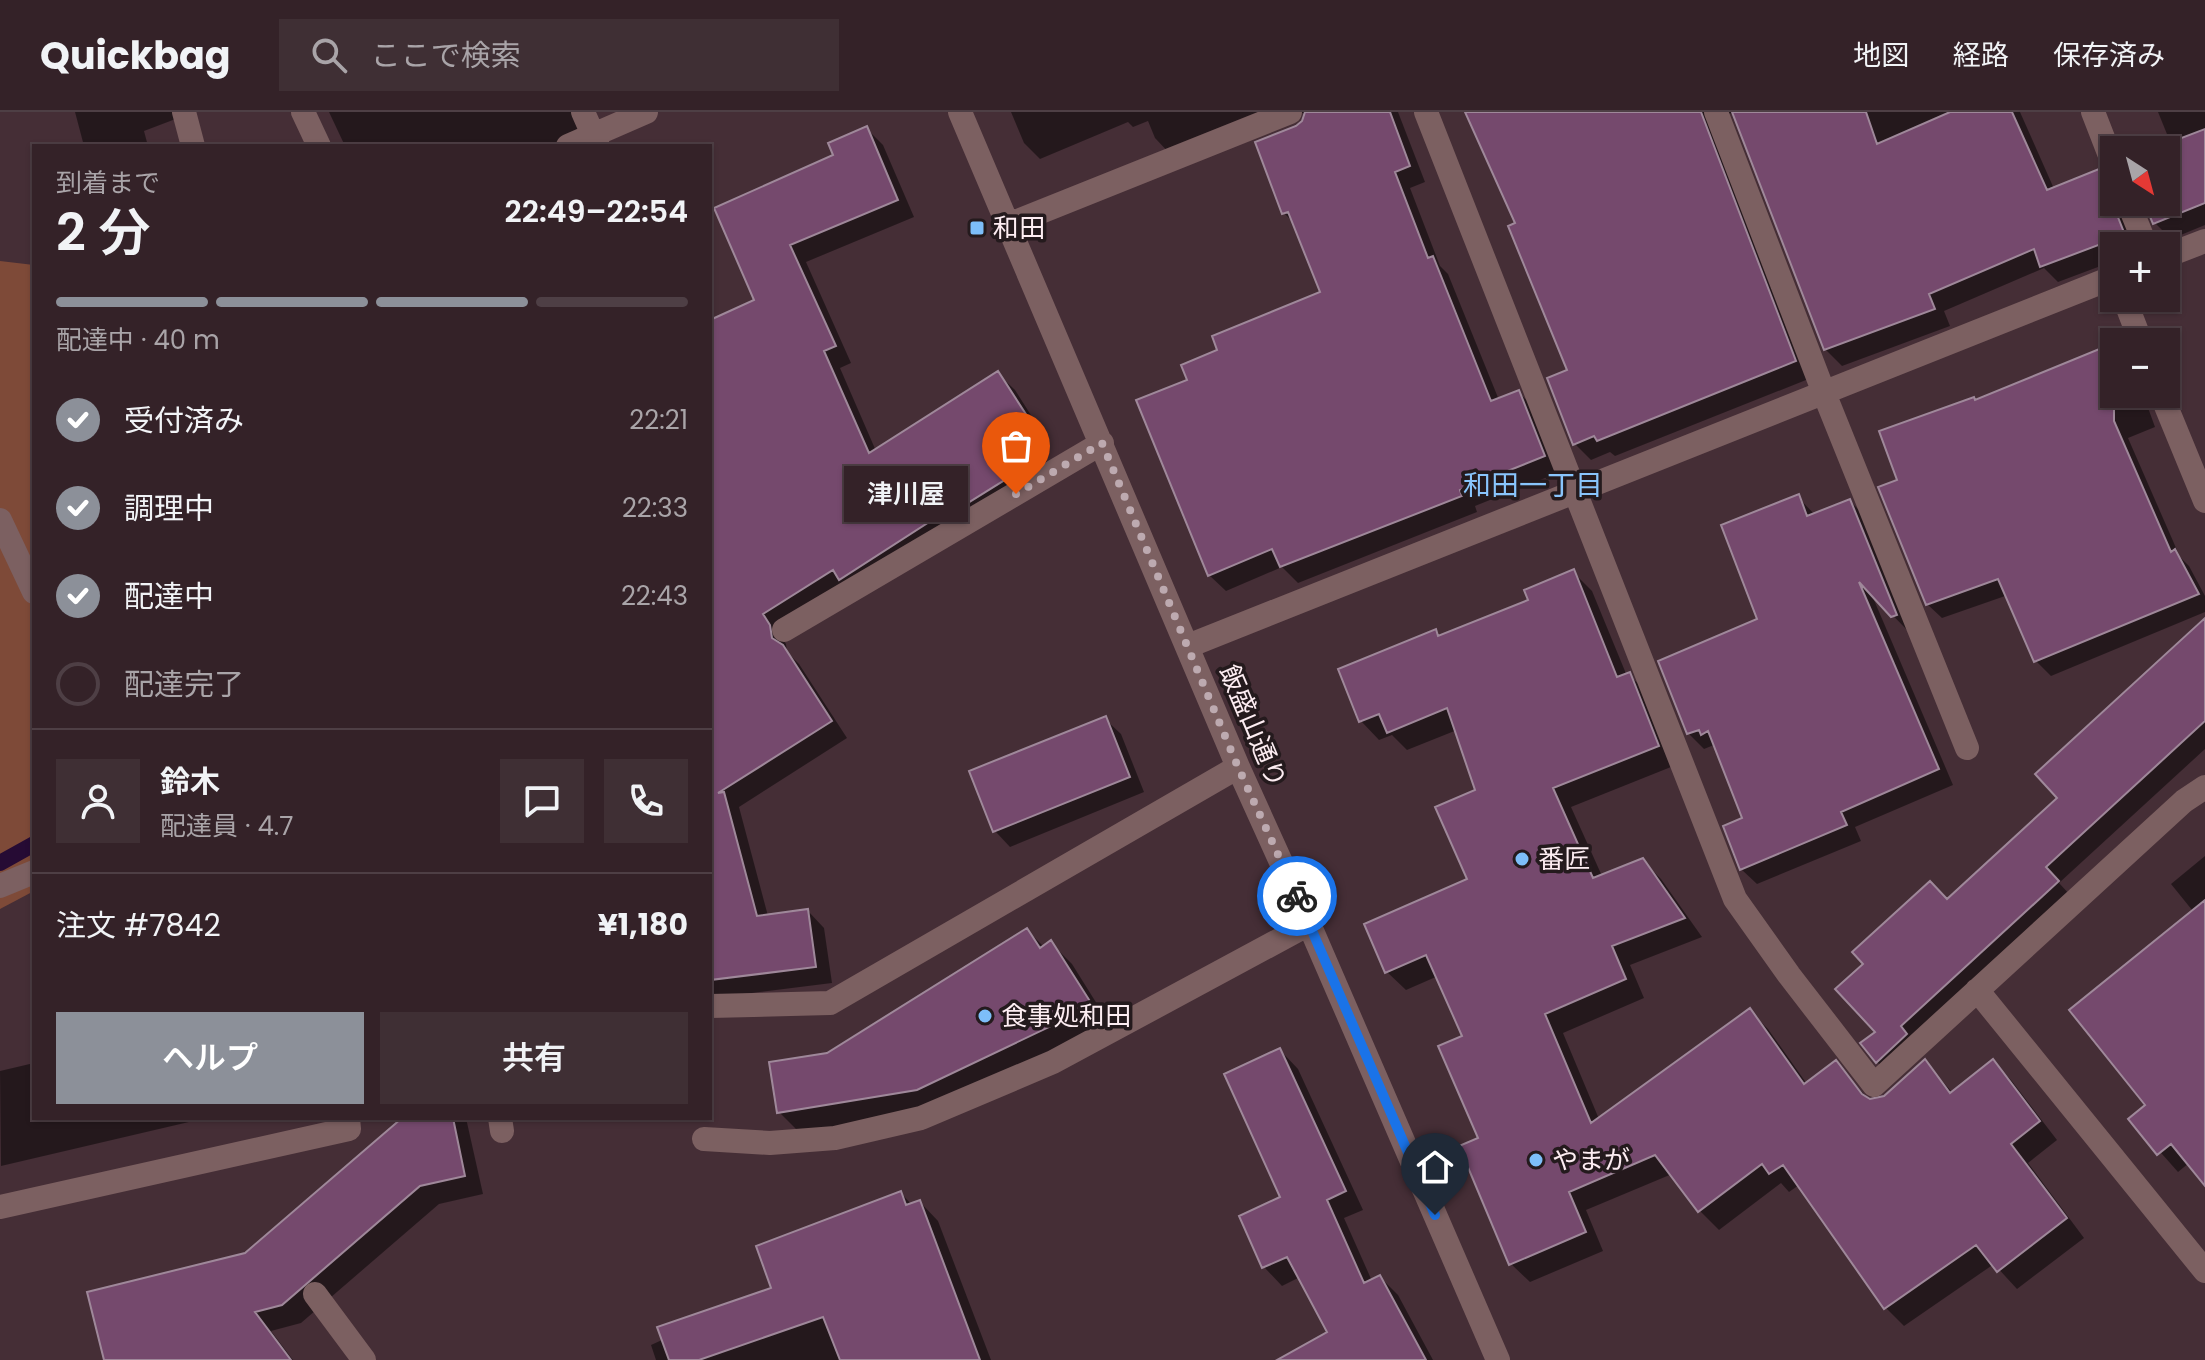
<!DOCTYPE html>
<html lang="ja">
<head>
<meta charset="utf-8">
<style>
	:root { --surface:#342228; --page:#3f2f34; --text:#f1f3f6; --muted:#a9a4a8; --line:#4e3f45; --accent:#8c9099 }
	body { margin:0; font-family:Poppins,"Noto Sans JP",sans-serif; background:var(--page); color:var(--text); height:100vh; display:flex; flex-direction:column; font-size:30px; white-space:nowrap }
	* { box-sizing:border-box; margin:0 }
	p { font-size:26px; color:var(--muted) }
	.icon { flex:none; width:44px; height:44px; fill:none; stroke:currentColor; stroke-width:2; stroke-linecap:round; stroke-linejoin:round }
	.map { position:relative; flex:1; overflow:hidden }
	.details { position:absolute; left:32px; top:32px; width:680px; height:976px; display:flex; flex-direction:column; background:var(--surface); border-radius:0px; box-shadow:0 2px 6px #0004,0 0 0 2px var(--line) }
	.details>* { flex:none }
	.needle { width:52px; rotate:144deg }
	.controls { position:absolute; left:2100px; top:24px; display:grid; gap:16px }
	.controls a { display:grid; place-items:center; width:80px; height:80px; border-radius:0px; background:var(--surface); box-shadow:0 2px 6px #0004,0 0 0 2px var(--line); font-size:40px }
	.pin { position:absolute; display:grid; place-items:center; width:68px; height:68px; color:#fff; margin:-82px -34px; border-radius:50% 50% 50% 0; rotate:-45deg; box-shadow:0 0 8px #0007 }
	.pin .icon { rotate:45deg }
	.courier { position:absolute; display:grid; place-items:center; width:80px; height:80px; margin:-40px; border:6px solid #1a73e8; border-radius:50%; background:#fff; color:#222; box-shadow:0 2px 10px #0007 }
	.bubble { position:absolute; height:56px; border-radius:0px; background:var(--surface); box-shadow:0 2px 6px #0004,0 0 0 2px var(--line); font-size:26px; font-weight:600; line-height:56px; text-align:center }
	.head em { font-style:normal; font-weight:600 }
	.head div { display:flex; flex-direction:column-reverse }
	.head { display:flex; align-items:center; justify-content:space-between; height:136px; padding:0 24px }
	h1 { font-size:52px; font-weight:600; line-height:60px }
	.bar { display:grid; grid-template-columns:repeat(4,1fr); gap:12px 8px; align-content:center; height:96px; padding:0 24px }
	.bar i { height:10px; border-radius:6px; background:var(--line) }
	.bar .active { background:var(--accent) }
	.bar p { grid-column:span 4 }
	.line { display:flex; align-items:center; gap:20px; padding:0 24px; border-top:2px solid var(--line) }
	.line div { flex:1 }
	.round { display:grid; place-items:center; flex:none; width:84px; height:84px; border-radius:0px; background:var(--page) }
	ol { padding:0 24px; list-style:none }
	li { display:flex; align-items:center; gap:24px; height:88px }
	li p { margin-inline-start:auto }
	li .icon { padding:8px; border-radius:50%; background:var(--accent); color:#fff; stroke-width:4 }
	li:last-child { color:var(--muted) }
	li i { width:44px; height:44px; border:4px solid var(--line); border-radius:50% }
	.cta { display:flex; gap:16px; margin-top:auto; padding:16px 24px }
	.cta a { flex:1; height:92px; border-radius:0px; background:var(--accent); color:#fff; font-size:32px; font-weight:600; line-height:92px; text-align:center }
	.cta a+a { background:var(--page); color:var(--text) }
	header { display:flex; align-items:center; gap:48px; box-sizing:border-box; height:112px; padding:0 40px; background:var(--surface); border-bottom:2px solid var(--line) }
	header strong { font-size:38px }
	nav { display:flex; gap:44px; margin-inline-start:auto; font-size:28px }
	.search { width:560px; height:72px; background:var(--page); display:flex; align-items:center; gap:20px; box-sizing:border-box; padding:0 28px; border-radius:0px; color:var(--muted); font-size:30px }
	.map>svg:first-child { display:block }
	.green { fill:#7e4a38 }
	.shadow { fill:#0007 }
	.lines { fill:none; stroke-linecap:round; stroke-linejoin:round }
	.stream { stroke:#260b34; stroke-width:16 }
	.building { fill:#75496d; stroke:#9f889a; stroke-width:2 }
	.minor { stroke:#7c6061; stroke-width:24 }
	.done { stroke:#bdaab0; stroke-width:8; stroke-dasharray:0 14.4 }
	.route { stroke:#1a73e8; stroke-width:10 }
	.poi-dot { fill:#7dbef9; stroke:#241a1d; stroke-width:3 }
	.labels { text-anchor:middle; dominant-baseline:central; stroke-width:7; stroke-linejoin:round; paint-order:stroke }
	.poi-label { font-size:26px; fill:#fdedf2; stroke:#241a1d; text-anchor:start }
	.street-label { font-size:26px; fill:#fdedf2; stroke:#241a1d }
	.neighbourhood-label { font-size:28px; fill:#89c5fc; stroke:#241a1d }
</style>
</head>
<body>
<header>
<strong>Quickbag</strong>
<div class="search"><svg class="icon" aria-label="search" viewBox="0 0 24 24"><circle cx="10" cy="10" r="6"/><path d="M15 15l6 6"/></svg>ここで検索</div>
<nav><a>地図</a><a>経路</a><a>保存済み</a></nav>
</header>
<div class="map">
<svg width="2205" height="1248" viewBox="0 0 2205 1248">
	<rect width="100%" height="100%" fill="#452e36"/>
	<path class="green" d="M0 149 34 153V779L0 797Z"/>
	<path class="shadow" d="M75 0H194L144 19 148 34H84Z
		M329 0H598L591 1 582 13 557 34H345Z
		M1011 0H1398L1425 70 1410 76 1440 154 1448 162 1499 288 1518 280 1535 296 1560 360 1475 394 1477 400 1298 471 1282 455 1226 479 1209 463 1189 269 1220 239 1323 181 1295 112 1284 101 1257 31 1303 11 1307 2 1302 1 1262 17 1171 43 1155 26 1148 9 1133 15 1128 10 1040 47 1024 31Z
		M1481 0H2020L2055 79 2114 70V90H2166V38H2155L2171 32 2158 0H2205V113L2171 127 2155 111 2146 91H2140L2138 134H2114V149L2058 170 2044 156 1944 199 1950 214 1842 254 1825 237 1735 1 1726 2 1811 266 1615 344 1610 340 1591 348 1574 331 1569 259Z
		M866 16 883 33 914 105 806 150 851 251 840 256 876 339 998 262 1015 278 1044 324 1034 330 1055 363 778 519 786 532 787 540 799 552 847 626 739 695 768 804 808 799 824 816 832 871 711 886 710 210 757 189 836 44Z
		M2114 234V282H2143L2155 315 2128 326 2180 445 2189 454 2205 484V500L2051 564 2036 549 2008 483 1942 506 1927 492 1899 369 1976 289Z
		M1798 385 1815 403 1850 389 1865 404 1908 519 1871 481 1953 673 1855 715 1861 729 1757 772 1741 757 1745 708 1714 633 1704 637 1688 621 1760 508Z
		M1573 460 1592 479 1627 564 1629 563 1648 581 1676 653 1571 695 1602 764 1642 748 1661 767 1702 825 1630 853 1644 886 1563 921 1599 1007 1750 899 1768 917 1807 972 1836 951 1870 989 1885 986 1925 950 1953 981 1993 950 2011 968 2057 1028 2028 1051 2084 1126 2017 1177 1994 1152 1904 1214 1885 1195 1799 1073 1789 1080 1781 1071 1719 1118 1700 1099 1672 1062 1586 1098 1603 1139 1530 1170 1511 1152 1480 1027 1464 926 1438 864 1406 878 1387 860 1469 768 1477 679 1457 618 1407 638 1392 623 1379 628 1361 609 1435 519 1441 525 1531 489Z
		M2205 509V637L2059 771 2072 785 1892 964 1877 950 1878 921 1948 789 2060 686Z
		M1105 607 1121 622 1144 680 1010 735 995 719Z
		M2205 744V814L2171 772Z
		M1027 818 1044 835 1051 831 1072 852 1112 916 938 998 800 1021 779 1000 828 943Z
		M2205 884V1071L2189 1051 2178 1060 2131 1007 2148 993Z
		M1280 938 1298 957 1363 1098 1344 1106 1372 1169 1380 1165 1398 1183 1433 1248H1281L1330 1221 1300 1165 1282 1174 1264 1155 1283 1086Z
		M34 951V1006H206L1 1054 0 959Z
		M405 1006H466L483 1082 439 1092 301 1211 271 1219 293 1248H106L246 1143Z
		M901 1081 912 1093 920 1090 938 1109 991 1248H656L651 1233 774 1177Z"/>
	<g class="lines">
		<path class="stream" d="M0 751 34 732"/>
	</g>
	<path class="building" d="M1305 0H1390L1410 54 1395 60 1428 146 1433 144 1491 289 1519 278 1545 344 1460 378 1462 384 1280 455 1272 437 1208 464 1136 288 1187 268 1181 253 1217 238 1212 224 1320 180 1288 100 1282 102 1255 30 1296 14 1302 9Z
		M1465 0H1701L1796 249 1597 329 1594 324 1573 333 1547 266 1567 258 1508 114 1515 111Z
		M1732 0H1866L1877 32 1950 0H2012L2047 78 2099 57 2105 66 2114 69V95L2125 123 2040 155 2034 137 1929 182 1935 197 1824 238Z
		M867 14 898 88 790 133 836 234 824 239 869 341 998 259 1029 307 1019 313 1040 346 939 409 937 405 839 468 833 458 763 502 770 513 772 526 783 533 832 609 718 681 724 680 757 804 808 797 816 855 710 868V208L754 188 714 96 833 43 828 31Z
		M2205 17V91L2153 112 2144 90H2166V38H2150Z
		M2114 231V309L2171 440 2175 437 2199 482 2034 550 1998 467 1926 493 1878 375 1897 368 1879 319 1974 285 1975 288Z
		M1799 382 1807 404 1850 387 1897 503 1891 505 1859 470 1939 657 1841 700 1847 713 1740 758 1723 714 1742 706 1708 619 1701 623 1699 618 1687 622 1658 549 1757 507 1721 413Z
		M1574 457 1617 565 1630 560 1659 634 1553 676 1593 766 1643 746 1685 806 1612 834 1626 867 1545 902 1591 1011 1750 896 1804 972 1836 948 1862 982 1870 987 1884 984 1925 947 1950 981 1993 947 2040 1009 2011 1032 2067 1106 1997 1160 1976 1133 1884 1197 1783 1053 1769 1062 1762 1052 1698 1100 1655 1043 1569 1080 1586 1120 1509 1153 1459 1034 1478 1026 1438 934 1462 924 1426 843 1385 861 1364 812 1467 767 1435 695 1475 678 1447 596 1387 621 1379 602 1359 610 1338 557 1436 517 1438 524 1528 488 1524 478Z
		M2205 506V609L2046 755 2059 769 1901 914 1907 922 1876 951 1860 931 1875 920 1835 877 1863 852 1852 840 1930 769 1947 787 2057 686 2035 662Z
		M1106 604 1130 665 993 720 969 659Z
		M2205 788V1074L2171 1032 2157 1043 2128 1007 2145 993 2069 898Z
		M1027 816 1040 836 1051 828 1093 894 917 978 777 1001 769 950 827 941Z
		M1280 936 1346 1079 1327 1088 1364 1171 1380 1163 1426 1248H1277L1327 1220 1287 1145 1262 1156 1239 1104 1280 1085 1224 962Z
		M402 1006H453L465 1064 420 1074 282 1193 255 1200 291 1248H104L87 1180 245 1141Z
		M901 1079 906 1093 920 1088 980 1248H840L823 1205 699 1248H669L657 1215 771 1176 756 1134Z"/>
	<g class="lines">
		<path class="minor" d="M184 0 193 34
			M303 0 319 34
			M583 0 598 34
			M960 0 1238 655 1309 812 1498 1248
			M1426 0 1735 787 1789 863 1874 973 2184 689 2205 675
			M1716 0 1824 281 1967 636
			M2093 0 2114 54
			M568 34 646 0
			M2128 90 2146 134
			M1008 113 1290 0
			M2166 144 2205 129
			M2124 186 2141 230
			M2161 282 2205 389
			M0 408 34 480
			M784 518 1102 331
			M1188 534 2114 165
			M0 774 34 760
			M1977 878 2205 1159
			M710 894 830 891 1238 655
			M500 1006 502 1019
			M704 1027 770 1031 835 1026 921 1006 1053 950 1309 812
			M0 1095 349 1017 348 1006
			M315 1182 364 1248"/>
	</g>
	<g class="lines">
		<path class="done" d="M1016 382 1102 331 1238 655 1297 784"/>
		<path class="route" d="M1297 784 1435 1103"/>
	</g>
	<g class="poi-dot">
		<rect x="969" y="108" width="16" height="16" rx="4"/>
		<circle cx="1522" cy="747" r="8"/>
		<circle cx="985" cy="904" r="8"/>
		<circle cx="1536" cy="1048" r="8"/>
	</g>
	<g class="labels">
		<g class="poi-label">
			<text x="993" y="116">和田</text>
			<text x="1538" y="747">番匠</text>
			<text x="1001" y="904">食事処和田</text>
			<text x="1552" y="1048">やまが</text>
		</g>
		<g class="street-label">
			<text transform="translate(1253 614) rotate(67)">飯盛山通り</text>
		</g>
		<g class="neighbourhood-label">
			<text x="1533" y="373">和田一丁目</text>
		</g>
	</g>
</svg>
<div class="controls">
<a><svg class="needle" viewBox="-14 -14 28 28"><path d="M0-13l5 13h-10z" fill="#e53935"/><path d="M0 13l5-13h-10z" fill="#a9a4a8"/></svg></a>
<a>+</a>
<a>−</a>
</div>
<div class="pin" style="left:1016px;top:382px;background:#ea580c"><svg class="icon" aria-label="bag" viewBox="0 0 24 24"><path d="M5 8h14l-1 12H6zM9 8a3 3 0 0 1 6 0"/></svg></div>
<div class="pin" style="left:1435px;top:1103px;background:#1f2937"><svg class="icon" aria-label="home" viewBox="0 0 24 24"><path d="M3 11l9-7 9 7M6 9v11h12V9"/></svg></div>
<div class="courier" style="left:1297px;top:784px"><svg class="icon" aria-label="bike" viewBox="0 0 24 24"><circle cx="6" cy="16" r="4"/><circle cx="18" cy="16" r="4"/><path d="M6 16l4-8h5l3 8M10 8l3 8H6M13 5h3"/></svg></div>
<div class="bubble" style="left:844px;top:354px;width:124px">津川屋</div>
<section class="details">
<div class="head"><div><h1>2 分</h1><p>到着まで</p></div><em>22:49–22:54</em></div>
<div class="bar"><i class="active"></i><i class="active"></i><i class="active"></i><i></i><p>配達中 · 40 m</p></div>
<ol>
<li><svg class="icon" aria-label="check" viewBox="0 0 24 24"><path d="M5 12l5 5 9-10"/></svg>受付済み<p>22:21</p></li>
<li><svg class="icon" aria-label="check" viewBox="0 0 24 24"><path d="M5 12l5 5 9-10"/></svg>調理中<p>22:33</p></li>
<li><svg class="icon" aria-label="check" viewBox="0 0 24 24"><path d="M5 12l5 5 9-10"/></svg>配達中<p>22:43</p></li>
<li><i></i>配達完了</li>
</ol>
<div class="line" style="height:144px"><a class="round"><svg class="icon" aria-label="person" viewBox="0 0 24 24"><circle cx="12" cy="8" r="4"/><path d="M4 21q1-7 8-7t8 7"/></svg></a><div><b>鈴木</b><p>配達員 · 4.7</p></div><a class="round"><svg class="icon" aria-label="chat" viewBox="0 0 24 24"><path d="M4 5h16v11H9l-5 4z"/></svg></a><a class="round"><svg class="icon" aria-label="phone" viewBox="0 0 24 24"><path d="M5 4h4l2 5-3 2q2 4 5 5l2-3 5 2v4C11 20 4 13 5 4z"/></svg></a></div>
<div class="line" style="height:104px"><div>注文 #7842</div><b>¥1,180</b></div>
<div class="cta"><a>ヘルプ</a><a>共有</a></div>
</section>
</div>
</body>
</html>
